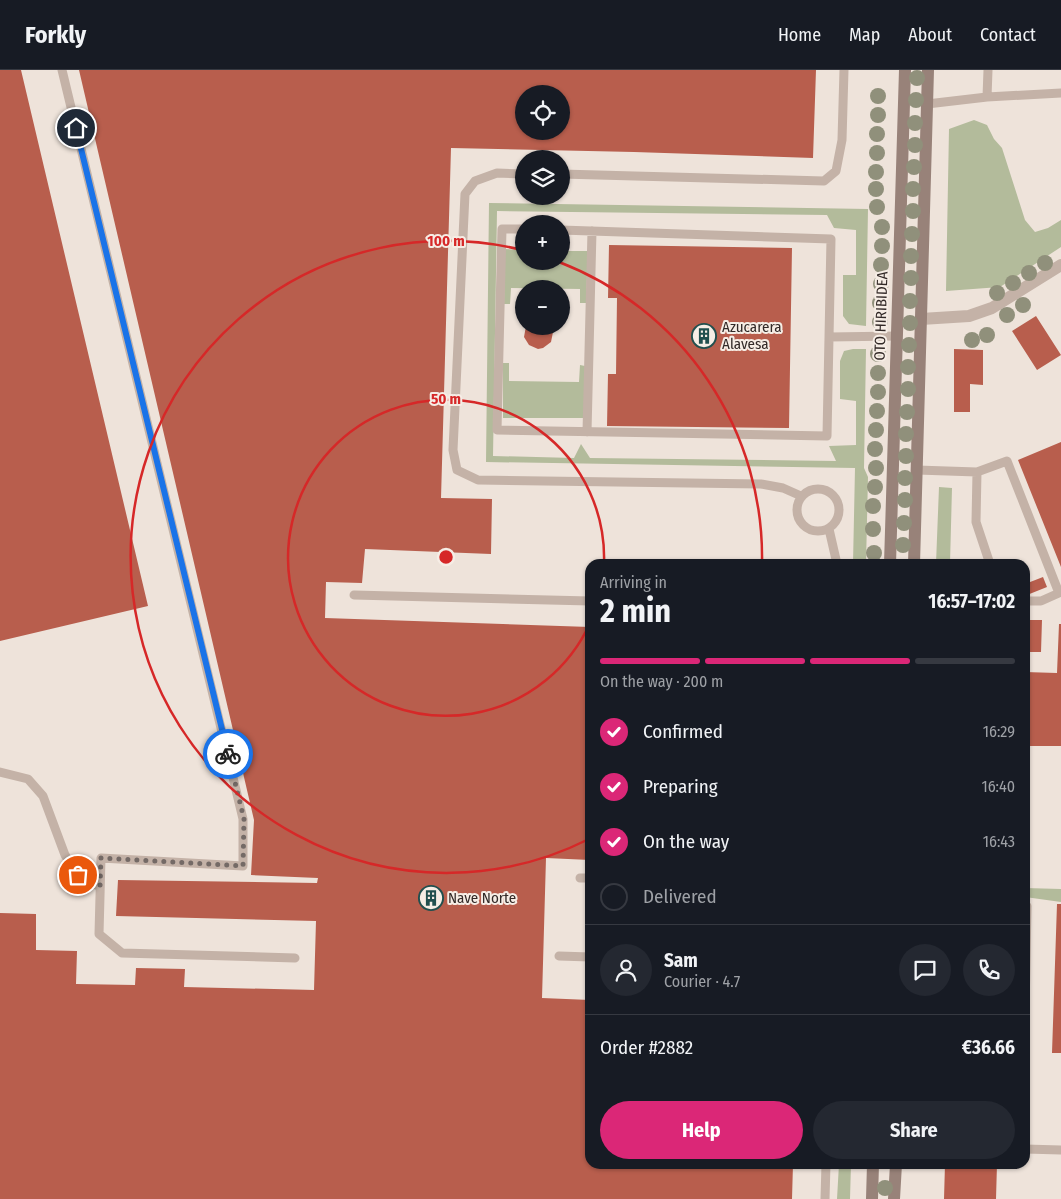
<!DOCTYPE html>
<html lang="en">
<head>
<meta charset="utf-8">
<style>
	:root { --surface:#171b24; --page:#242831; --text:#f1f3f6; --muted:#9ea1a6; --line:#363941; --accent:#db2777 }
	body { margin:0; font-family:"Fira Sans Condensed",sans-serif; background:var(--page); color:var(--text); height:100vh; display:flex; flex-direction:column; font-size:19px; white-space:nowrap }
	* { box-sizing:border-box; margin:0 }
	p { font-size:16px; color:var(--muted) }
	.icon { flex:none; width:28px; height:28px; fill:none; stroke:currentColor; stroke-width:2; stroke-linecap:round; stroke-linejoin:round }
	.map { position:relative; flex:1; overflow:hidden }
	.details { position:absolute; left:585px; top:489px; width:445px; height:610px; display:flex; flex-direction:column; background:var(--surface); border-radius:15px; box-shadow:0 1px 4px #0004 }
	.details>* { flex:none }
	.buttons { position:absolute; left:515px; top:15px; display:grid; gap:10px }
	.buttons a { display:grid; place-items:center; width:55px; height:55px; border-radius:50%; background:var(--surface); box-shadow:0 1px 4px #0004; font-size:25px }
	.pin { position:absolute; display:grid; place-items:center; width:42px; height:42px; color:#fff; margin:-21px; border:2px solid #fff; border-radius:50%; box-shadow:0 1px 5px #0007 }
	.courier { position:absolute; display:grid; place-items:center; width:50px; height:50px; margin:-25px; border:4px solid #1a73e8; border-radius:50%; background:#fff; color:#222; box-shadow:0 1px 6px #0007 }
	.head em { font-style:normal; font-weight:700 }
	.head div { display:flex; flex-direction:column-reverse }
	.head { display:flex; align-items:center; justify-content:space-between; height:85px; padding:0 15px }
	h1 { font-size:32px; font-weight:700; line-height:38px }
	.bar { display:grid; grid-template-columns:repeat(4,1fr); gap:8px 5px; align-content:center; height:60px; padding:0 15px }
	.bar i { height:6px; border-radius:4px; background:var(--line) }
	.bar .selected { background:var(--accent) }
	.bar p { grid-column:span 4 }
	.line { display:flex; align-items:center; gap:12px; padding:0 15px; border-top:1px solid var(--line) }
	.line div { flex:1 }
	.round { display:grid; place-items:center; flex:none; width:52px; height:52px; border-radius:26px; background:var(--page) }
	ol { padding:0 15px; list-style:none }
	li { display:flex; align-items:center; gap:15px; height:55px }
	li p { margin-inline-start:auto }
	li .icon { padding:5px; border-radius:50%; background:var(--accent); color:#fff; stroke-width:4 }
	li:last-child { color:var(--muted) }
	li i { width:28px; height:28px; border:2px solid var(--line); border-radius:50% }
	.primary-button { display:flex; gap:10px; margin-top:auto; padding:10px 15px }
	.primary-button a { flex:1; height:58px; border-radius:30px; background:var(--accent); color:#fff; font-size:20px; font-weight:700; line-height:58px; text-align:center }
	.primary-button a+a { background:var(--page); color:var(--text) }
	header { display:flex; align-items:center; gap:30px; box-sizing:border-box; height:70px; padding:0 25px; background:var(--surface); border-bottom:1px solid var(--line) }
	header strong { font-size:24px }
	nav { display:flex; gap:28px; margin-inline-start:auto; font-size:18px }
	.map>svg:first-child { display:block }
	.green { fill:#b3bb9b }
	.building { fill:#b85e4d; fill-rule:evenodd }
	.lines { fill:none; stroke-linecap:round; stroke-linejoin:round }
	.lane { stroke:#c4b2a7; stroke-width:9 }
	.street { stroke:#c4b2a7; stroke-width:12 }
	.secondary { stroke:#988279; stroke-width:12 }
	.tree { fill:#90907b }
	.done { stroke:#746a66; stroke-width:5; stroke-dasharray:0 9 }
	.route { stroke:#1a73e8; stroke-width:6 }
	.ring { fill:none; stroke:#d62828; stroke-width:2.5 }
	.labels { text-anchor:middle; dominant-baseline:central; stroke-width:4; stroke-linejoin:round; paint-order:stroke }
	.street-label { font-size:15px; fill:#322927; stroke:#f6ede5 }
	.poi-label { font-size:15px; fill:#322927; stroke:#f6ede5; text-anchor:start }
	.centre { fill:#d62828; stroke:#f6ede5; stroke-width:2.5 }
	.ring-label { font-size:15px; text-anchor:middle; font-weight:bold; fill:#d62828; stroke:#f6ede5; stroke-width:4; stroke-linejoin:round; paint-order:stroke }
</style>
</head>
<body>
<header>
<strong>Forkly</strong>
<nav><a>Home</a><a>Map</a><a>About</a><a>Contact</a></nav>
</header>
<div class="map">
<svg width="1061" height="1129" viewBox="0 0 1061 1129">
	<rect width="100%" height="100%" fill="#eee3da"/>
	<path class="green" d="M974 50 987 55 994 69 1002 78 1025 150 1035 162 1048 158 1061 150V177L1000 217 946 221 949 59Z
		M489 133 868 139 866 256 849 254 843 246V205H856V160L834 158 827 145 497 141 493 386 574 388 581 374 590 388 836 391 829 376 856 375V331L840 329V291L844 281 853 279H866L864 398 868 407 866 494H853L855 398 486 392Z
		M505 179 524 180V191H561V181H588L586 233H580V219L511 218 510 234H504Z
		M503 293H509V311L579 312 580 295 585 296V348H503Z
		M939 417 952 418 950 494H936Z
		M1025 818 1061 819V832L1025 827Z
		M839 1094H851L850 1129H837Z"/>
	<path class="building" d="M0 0H21L148 536 0 571Z
		M79 0H816L813 88 634 82 451 78 441 428 492 429 491 484 365 479 362 513 326 512 325 548 590 557V790L546 788 542 928 590 930V1094H793L792 1129H0V843L36 844V880L77 881 76 914 135 915 136 898 185 899 184 917 314 920 316 851 116 846 118 810 317 813 318 808 251 805 254 750ZM524 24H561V61H524Z
		M609 175 792 178 789 358 607 356 608 304H616L617 228H608Z
		M1036 246 1061 285 1037 300 1012 261Z
		M526 256H551L553 262 551 272 543 278 538 279 529 275 524 267Z
		M954 279 983 280V315L970 314V342H954Z
		M1061 372V497L1018 390Z
		M1043 507 1047 517 1027 525 1025 514Z
		M1025 550H1042L1041 582H1025Z
		M1059 554H1061V676H1025V602L1057 603Z
		M1057 834H1061V983H1052Z
		M945 1094H997L996 1129H944Z"/>
	<g class="lines">
		<path class="lane" d="M62 0 243 749V796L101 788 99 864 122 883 295 888
			M987 27 1061 23
			M927 34 987 27 988 0
			M524 104 497 103 475 111 465 124 453 380 457 400 478 410 761 414 783 418 801 426
			M561 104 824 111 836 101 842 70 844 0
			M524 159H502L497 360 827 366 831 169 561 160
			M829 267 897 266
			M587 362 592 161
			M917 400 977 402 1007 391 1059 523 1041 531H1025
			M977 402 976 452 990 494
			M797 440a21 21 0 1 1 42 0a21 21 0 1 1-42 0Z
			M829 459 837 494
			M354 525 590 531
			M0 702 28 709 43 726 65 785 78 805 100 817
			M580 808H590
			M559 886 590 887
			M1025 943 1027 836
			M1025 1079 1061 1080
			M825 1129 826 1094"/>
		<path class="street" d="M921 249 969 246 992 238 1061 195"/>
		<path class="secondary" d="M890 494 905 0
			M914 494 928 0
			M872 1129 873 1094
			M894 1129 896 1094"/>
	</g>
	<g class="tree">
		<circle cx="917" cy="8" r="8"/>
		<circle cx="878" cy="26" r="8"/>
		<circle cx="916" cy="30" r="8"/>
		<circle cx="878" cy="45" r="8"/>
		<circle cx="915" cy="53" r="8"/>
		<circle cx="877" cy="64" r="8"/>
		<circle cx="915" cy="75" r="8"/>
		<circle cx="877" cy="83" r="8"/>
		<circle cx="914" cy="97" r="8"/>
		<circle cx="876" cy="102" r="8"/>
		<circle cx="876" cy="119" r="8"/>
		<circle cx="913" cy="119" r="8"/>
		<circle cx="877" cy="137" r="8"/>
		<circle cx="913" cy="141" r="8"/>
		<circle cx="882" cy="157" r="8"/>
		<circle cx="912" cy="164" r="8"/>
		<circle cx="882" cy="176" r="8"/>
		<circle cx="911" cy="186" r="8"/>
		<circle cx="1045" cy="193" r="8"/>
		<circle cx="881" cy="195" r="8"/>
		<circle cx="1029" cy="203" r="8"/>
		<circle cx="911" cy="208" r="8"/>
		<circle cx="1013" cy="213" r="8"/>
		<circle cx="881" cy="214" r="8"/>
		<circle cx="997" cy="223" r="8"/>
		<circle cx="910" cy="231" r="8"/>
		<circle cx="880" cy="233" r="8"/>
		<circle cx="1023" cy="235" r="8"/>
		<circle cx="1007" cy="245" r="8"/>
		<circle cx="880" cy="252" r="8"/>
		<circle cx="910" cy="253" r="8"/>
		<circle cx="987" cy="265" r="8"/>
		<circle cx="972" cy="270" r="8"/>
		<circle cx="909" cy="275" r="8"/>
		<circle cx="878" cy="284" r="8"/>
		<circle cx="908" cy="297" r="8"/>
		<circle cx="878" cy="303" r="8"/>
		<circle cx="908" cy="319" r="8"/>
		<circle cx="878" cy="322" r="8"/>
		<circle cx="877" cy="341" r="8"/>
		<circle cx="907" cy="342" r="8"/>
		<circle cx="876" cy="360" r="8"/>
		<circle cx="906" cy="364" r="8"/>
		<circle cx="875" cy="379" r="8"/>
		<circle cx="906" cy="386" r="8"/>
		<circle cx="876" cy="398" r="8"/>
		<circle cx="905" cy="408" r="8"/>
		<circle cx="875" cy="417" r="8"/>
		<circle cx="905" cy="430" r="8"/>
		<circle cx="873" cy="436" r="8"/>
		<circle cx="904" cy="453" r="8"/>
		<circle cx="873" cy="459" r="8"/>
		<circle cx="903" cy="475" r="8"/>
		<circle cx="874" cy="483" r="8"/>
		<circle cx="885" cy="1118" r="8"/>
	</g>
	<g class="lines">
		<path class="done" d="M78 805 100 817 101 788 243 796 244 749 228 684"/>
		<path class="route" d="M76 58 228 684"/>
	</g>
	<g class="ring">
		<path d="M590 553A158 158 0 1 1 604 493"/>
		<path d="M589 769A316 316 0 1 1 522 180M559 192A316 316 0 0 1 762 493"/>
	</g>
	<defs>
		<symbol id="building-ring" viewBox="-11 -11 22 22"><circle r="9.5" fill="#f6ede5" stroke="#214f4e" stroke-width="1.5"/><path d="M-4-6H4V6H1V3H-1V6H-4ZM-2.5-4.3h1.7v1.8h-1.7ZM.8-4.3h1.7v1.8H.8ZM-2.5-1h1.7V.8h-1.7ZM.8-1h1.7V.8H.8Z" fill="#214f4e"/></symbol>
	</defs>
	<g fill-rule="evenodd">
		<use href="#building-ring" x="690" y="252" width="28" height="28"/>
		<use href="#building-ring" x="417" y="814" width="28" height="28"/>
	</g>
	<g class="labels">
		<g class="street-label">
			<text transform="translate(881 246) rotate(-88)">OTO HIRIBIDEA</text>
		</g>
		<g class="poi-label">
			<text x="722" y="257">Azucarera<tspan x="722" dy="17">Alavesa</tspan></text>
			<text x="448" y="828">Nave Norte</text>
		</g>
	</g>
	<circle cx="446" cy="487" r="8" class="centre"/>
	<g class="ring-label">
		<text x="446" y="176">100 m</text>
		<text x="446" y="334">50 m</text>
	</g>
</svg>
<div class="buttons">
<a><svg class="icon" aria-label="locate" viewBox="0 0 24 24"><circle cx="12" cy="12" r="6"/><path d="M12 2v4M12 18v4M2 12h4M18 12h4"/></svg></a>
<a><svg class="icon" aria-label="layers" viewBox="0 0 24 24"><path d="M12 4l9 5-9 5-9-5zM3 14l9 5 9-5"/></svg></a>
<a>+</a>
<a>−</a>
</div>
<div class="pin" style="left:78px;top:805px;background:#ea580c"><svg class="icon" aria-label="bag" viewBox="0 0 24 24"><path d="M5 8h14l-1 12H6zM9 8a3 3 0 0 1 6 0"/></svg></div>
<div class="pin" style="left:76px;top:58px;background:#1f2937"><svg class="icon" aria-label="home" viewBox="0 0 24 24"><path d="M3 11l9-7 9 7M6 9v11h12V9"/></svg></div>
<div class="courier" style="left:228px;top:684px"><svg class="icon" aria-label="bike" viewBox="0 0 24 24"><circle cx="6" cy="16" r="4"/><circle cx="18" cy="16" r="4"/><path d="M6 16l4-8h5l3 8M10 8l3 8H6M13 5h3"/></svg></div>
<section class="details">
<div class="head"><div><h1>2 min</h1><p>Arriving in</p></div><em>16:57–17:02</em></div>
<div class="bar"><i class="selected"></i><i class="selected"></i><i class="selected"></i><i></i><p>On the way · 200 m</p></div>
<ol>
<li><svg class="icon" aria-label="check" viewBox="0 0 24 24"><path d="M5 12l5 5 9-10"/></svg>Confirmed<p>16:29</p></li>
<li><svg class="icon" aria-label="check" viewBox="0 0 24 24"><path d="M5 12l5 5 9-10"/></svg>Preparing<p>16:40</p></li>
<li><svg class="icon" aria-label="check" viewBox="0 0 24 24"><path d="M5 12l5 5 9-10"/></svg>On the way<p>16:43</p></li>
<li><i></i>Delivered</li>
</ol>
<div class="line" style="height:90px"><a class="round"><svg class="icon" aria-label="person" viewBox="0 0 24 24"><circle cx="12" cy="8" r="4"/><path d="M4 21q1-7 8-7t8 7"/></svg></a><div><b>Sam</b><p>Courier · 4.7</p></div><a class="round"><svg class="icon" aria-label="chat" viewBox="0 0 24 24"><path d="M4 5h16v11H9l-5 4z"/></svg></a><a class="round"><svg class="icon" aria-label="phone" viewBox="0 0 24 24"><path d="M5 4h4l2 5-3 2q2 4 5 5l2-3 5 2v4C11 20 4 13 5 4z"/></svg></a></div>
<div class="line" style="height:65px"><div>Order #2882</div><b>€36.66</b></div>
<div class="primary-button"><a>Help</a><a>Share</a></div>
</section>
</div>
</body>
</html>
